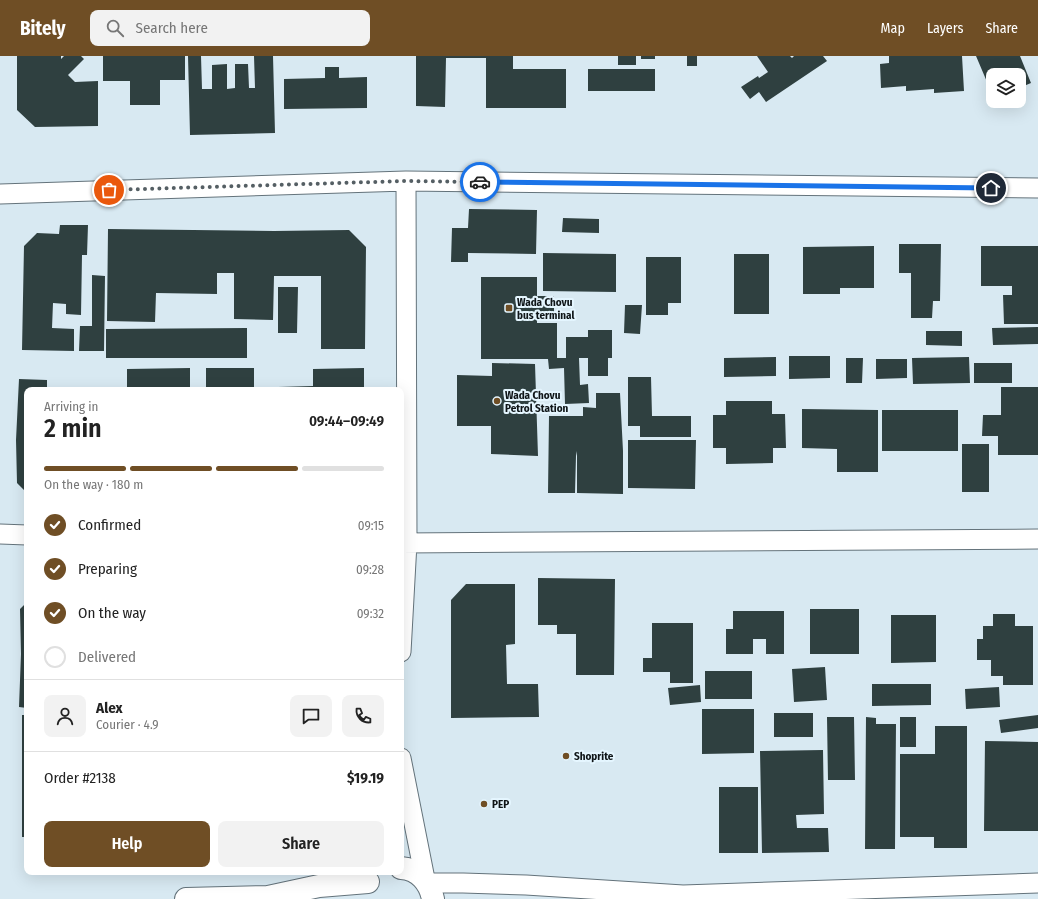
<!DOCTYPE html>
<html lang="en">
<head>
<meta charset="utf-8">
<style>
	:root { --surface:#fff; --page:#f2f2f2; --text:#222; --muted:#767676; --line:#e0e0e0; --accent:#6f4e25 }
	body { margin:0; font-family:"Fira Sans Condensed",sans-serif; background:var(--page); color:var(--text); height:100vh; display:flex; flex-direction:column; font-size:15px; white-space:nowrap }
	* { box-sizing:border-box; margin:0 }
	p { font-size:13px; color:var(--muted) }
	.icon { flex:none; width:22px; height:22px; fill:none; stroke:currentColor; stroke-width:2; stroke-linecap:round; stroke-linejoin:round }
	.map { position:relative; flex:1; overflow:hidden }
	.side { position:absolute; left:24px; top:331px; width:380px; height:488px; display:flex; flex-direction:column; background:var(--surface); border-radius:8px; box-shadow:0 4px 16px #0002 }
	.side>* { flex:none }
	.controls { position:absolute; left:986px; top:12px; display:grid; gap:8px }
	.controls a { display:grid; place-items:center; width:40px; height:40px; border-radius:8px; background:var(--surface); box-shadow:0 4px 16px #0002; font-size:20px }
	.pin { position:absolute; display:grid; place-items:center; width:34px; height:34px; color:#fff; margin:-17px; border:2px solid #fff; border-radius:50%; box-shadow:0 1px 4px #0007 }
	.courier { position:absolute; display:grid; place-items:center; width:40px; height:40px; margin:-20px; border:3px solid #1a73e8; border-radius:50%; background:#fff; color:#222; box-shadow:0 1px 5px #0007 }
	.overview em { font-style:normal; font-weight:600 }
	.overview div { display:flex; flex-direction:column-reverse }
	.overview { display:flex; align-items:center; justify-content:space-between; height:68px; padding:0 20px }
	h1 { font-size:26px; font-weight:600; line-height:30px }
	.bar { display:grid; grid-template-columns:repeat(4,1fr); gap:6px 4px; align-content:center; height:48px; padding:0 20px }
	.bar i { height:5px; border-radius:3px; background:var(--line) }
	.bar .selected { background:var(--accent) }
	.bar p { grid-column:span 4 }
	.line { display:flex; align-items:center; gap:10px; padding:0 20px; border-top:1px solid var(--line) }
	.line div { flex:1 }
	.round { display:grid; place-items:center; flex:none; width:42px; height:42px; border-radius:8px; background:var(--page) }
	ol { padding:0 20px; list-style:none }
	li { display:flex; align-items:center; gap:12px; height:44px }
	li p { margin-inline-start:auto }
	li .icon { padding:4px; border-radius:50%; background:var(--accent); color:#fff; stroke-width:4 }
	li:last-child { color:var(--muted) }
	li i { width:22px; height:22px; border:2px solid var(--line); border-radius:50% }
	.cta { display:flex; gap:8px; margin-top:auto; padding:8px 20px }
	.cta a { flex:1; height:46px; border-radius:8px; background:var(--accent); color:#fff; font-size:16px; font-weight:600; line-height:46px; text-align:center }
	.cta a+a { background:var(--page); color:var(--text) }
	header { display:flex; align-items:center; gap:24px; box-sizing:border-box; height:56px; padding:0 20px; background:var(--accent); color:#fff }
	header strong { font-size:19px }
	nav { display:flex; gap:22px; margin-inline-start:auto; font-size:14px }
	.search { width:280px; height:36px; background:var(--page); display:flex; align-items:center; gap:10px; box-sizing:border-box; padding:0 14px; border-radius:8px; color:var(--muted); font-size:15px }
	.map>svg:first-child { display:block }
	.building { fill:#2f4040 }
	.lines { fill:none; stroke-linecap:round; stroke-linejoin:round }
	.street-casing { stroke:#64737b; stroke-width:21 }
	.secondary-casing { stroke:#64737b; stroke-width:24 }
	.street { stroke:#fff; stroke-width:19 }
	.secondary { stroke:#fff; stroke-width:22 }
	.done { stroke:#555f64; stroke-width:4; stroke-dasharray:0 7.2 }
	.route { stroke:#1a73e8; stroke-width:5 }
	.poi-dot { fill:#6f4e25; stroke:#e5f6ff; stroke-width:1.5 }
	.labels { text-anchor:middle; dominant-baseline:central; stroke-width:4; stroke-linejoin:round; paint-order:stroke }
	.poi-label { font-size:11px; font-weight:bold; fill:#0f1518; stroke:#e5f6ff; text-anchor:start }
</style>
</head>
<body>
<header>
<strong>Bitely</strong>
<div class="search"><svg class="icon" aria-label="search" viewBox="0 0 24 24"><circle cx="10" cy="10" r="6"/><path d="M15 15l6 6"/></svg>Search here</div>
<nav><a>Map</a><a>Layers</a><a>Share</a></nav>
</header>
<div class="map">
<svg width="1038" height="843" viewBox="0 0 1038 843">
	<rect width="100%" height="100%" fill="#d8e9f2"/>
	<path class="building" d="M17 0H61V3L64 0H81L84 3 68 19 75 26 98 25V70L35 71 17 54Z
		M103 0H185V24H160V49H130V25H103Z
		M188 0H201L202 33H212V9L227 8V33L235 32V8H248L249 32H255L254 0H273L275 77 190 79Z
		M416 0H513V13H566V52H486V2H446L445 51 416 50Z
		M618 0H636V9H618Z
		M641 0H655V3H641Z
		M687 0H697V10H687Z
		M757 0H790L792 2 794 0H823L827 5 766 46 759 36 750 43 741 31 758 20 759 22 768 16Z
		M889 0H962L964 35 934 37V33L906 35V30L881 32 880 8 889 7Z
		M976 0H1020L1031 27 1019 32V19H993V40Z
		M325 11H339V22L367 21V52L284 53V23L325 22Z
		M588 13H655V35H588Z
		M469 153 537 154 536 198 468 197V206H451L452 172H468Z
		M563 162 599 163V177L562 176Z
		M60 169H88L87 199H82L81 259 66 258V248L53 247 52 272 74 273V295L22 294 24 190 37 177 59 178Z
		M108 173 274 175 349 174 366 191 365 293H321V220H274L273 264 234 263V217H217V238L156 237 155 266 107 265Z
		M899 188H941L940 245H933L932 262H911V217H899Z
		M874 190V232H840V238H803V191Z
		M981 190H1038V268H1004L1003 239H1012V230H981Z
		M543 197 616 198V236L543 235Z
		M734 198H769V258H734Z
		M646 201H681V247H668V259H646Z
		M92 219 105 220 104 295H79L80 270H92Z
		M481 221H537V240H554V264H537V267H557V302H566V281H588V274H612V302H608V320H588V302H579L580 329 588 328 589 347 565 348 564 312 549 313 548 303H481Z
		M278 231H298L297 277H278Z
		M625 249H642L640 278 624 277Z
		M1038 271V288L993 289 992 272Z
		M247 272V302H106V273Z
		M926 275H962V290L926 289Z
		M789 300H830V322L789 323Z
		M776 301V320L724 321V302Z
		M969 301 970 327 913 328 912 302Z
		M846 302H863L862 327H846Z
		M876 303H907V322L876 323Z
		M492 307 535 308 538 400 491 398V370H457V319L492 320Z
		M974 307H1012V327H974Z
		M190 312V334H127V313Z
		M206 312H254V334H206Z
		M364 312V334H279L278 331 313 330V313Z
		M628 321H651L652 360H691V381H640V370H628Z
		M19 323 47 324V334H27V437L17 427 16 384Z
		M1001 331H1038V399H998V380H982L983 359H1001Z
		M596 337H620L623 395V438L577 437V395L576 400 575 437H548L549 360H583V351L596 352Z
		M726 345H772V358H785L786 392H773V407L726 408V392H713V359H726Z
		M802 353 878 354V416H837V393L802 392Z
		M882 354H958V395H882Z
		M628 384H696L695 433 628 432Z
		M962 388H989V436H962Z
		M538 522 615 523 614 619H576V578H557V569H538Z
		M466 528H515V588L506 589 507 628H538L539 661 451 662V544Z
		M27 546V652L19 651 21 598 20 553Z
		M810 553H859V598H810Z
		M733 555H784V598H766V583H753V598H726V573H733Z
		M993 558H1015V570H1033V629H1003V620H991V604H977V583H983V570H993Z
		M891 559H936V606L891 607Z
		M652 567H693V627H670V616H643V602H652Z
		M825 611 827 644 794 646 792 613Z
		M705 615H752V643H705Z
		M872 628H931V649L872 650Z
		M700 629 701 646 670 649 668 632Z
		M999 631 1000 651 966 653 965 633Z
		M702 653H754V697L702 698Z
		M774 657H813V681H774Z
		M22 659H27V781H22Z
		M1038 659V672L1001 677 999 664Z
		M827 661H854L855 724H828Z
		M866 661 876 662V668H896L895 793H865Z
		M900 661H916V691H900Z
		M935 670H967V792H934V781H900V698H935Z
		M985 685 1038 686V775H984Z
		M823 694 824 758 796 759 797 772H828L829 796 762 797 760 695Z
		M719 731H758V797H719Z"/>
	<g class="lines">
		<defs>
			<path id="street" d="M0 138 406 125 1038 132
				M0 478 27 479
				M401 487 1038 483
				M401 596 407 487 406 125
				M401 702 425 823
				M428 827H463L526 829 683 839 1038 827"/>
			<path id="secondary" d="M401 812C419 813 430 827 433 843
				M186 843 268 841 319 830 368 826"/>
		</defs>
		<use href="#street" class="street-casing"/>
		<use href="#secondary" class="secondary-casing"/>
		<use href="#street" class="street"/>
		<use href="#secondary" class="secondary"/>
	</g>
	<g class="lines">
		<path class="done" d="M109 134 406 125 480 126"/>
		<path class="route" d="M480 126 991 132"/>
	</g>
	<g class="poi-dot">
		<rect x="505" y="248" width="8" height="8" rx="2"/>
		<circle cx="497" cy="345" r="4"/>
		<circle cx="566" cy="700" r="4"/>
		<circle cx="484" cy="748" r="4"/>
	</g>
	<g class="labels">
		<g class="poi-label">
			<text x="517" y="246">Wada Chovu<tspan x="517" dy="13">bus terminal</tspan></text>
			<text x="505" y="339">Wada Chovu<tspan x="505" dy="13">Petrol Station</tspan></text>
			<text x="574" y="700">Shoprite</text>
			<text x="492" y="748">PEP</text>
		</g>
	</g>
</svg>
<div class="controls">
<a><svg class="icon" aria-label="layers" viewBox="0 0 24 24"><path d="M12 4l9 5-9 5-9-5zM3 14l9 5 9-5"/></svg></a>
</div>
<div class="pin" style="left:109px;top:134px;background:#ea580c"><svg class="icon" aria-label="bag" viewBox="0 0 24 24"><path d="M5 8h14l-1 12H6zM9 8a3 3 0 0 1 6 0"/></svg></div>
<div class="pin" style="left:991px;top:132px;background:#1f2937"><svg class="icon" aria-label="home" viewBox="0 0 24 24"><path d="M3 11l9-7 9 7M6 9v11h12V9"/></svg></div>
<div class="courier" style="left:480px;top:126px"><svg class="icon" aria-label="car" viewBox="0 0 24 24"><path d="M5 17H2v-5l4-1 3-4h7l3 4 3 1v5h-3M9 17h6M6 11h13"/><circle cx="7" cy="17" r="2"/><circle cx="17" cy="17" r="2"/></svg></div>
<section class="side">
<div class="overview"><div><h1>2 min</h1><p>Arriving in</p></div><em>09:44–09:49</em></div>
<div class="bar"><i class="selected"></i><i class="selected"></i><i class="selected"></i><i></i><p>On the way · 180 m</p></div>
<ol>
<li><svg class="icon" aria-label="check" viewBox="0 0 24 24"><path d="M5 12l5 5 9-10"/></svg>Confirmed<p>09:15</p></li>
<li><svg class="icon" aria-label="check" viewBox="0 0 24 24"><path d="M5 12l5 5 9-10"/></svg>Preparing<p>09:28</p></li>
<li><svg class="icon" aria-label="check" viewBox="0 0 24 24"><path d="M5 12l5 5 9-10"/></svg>On the way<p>09:32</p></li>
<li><i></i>Delivered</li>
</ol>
<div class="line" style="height:72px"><a class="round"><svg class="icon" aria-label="person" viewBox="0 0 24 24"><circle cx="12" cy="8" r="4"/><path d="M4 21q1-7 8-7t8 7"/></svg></a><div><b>Alex</b><p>Courier · 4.9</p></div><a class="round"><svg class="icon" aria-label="chat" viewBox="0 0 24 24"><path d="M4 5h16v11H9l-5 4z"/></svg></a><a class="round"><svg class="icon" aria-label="phone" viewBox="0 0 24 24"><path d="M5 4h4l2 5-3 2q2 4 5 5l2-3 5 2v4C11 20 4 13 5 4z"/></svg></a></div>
<div class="line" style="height:52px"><div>Order #2138</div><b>$19.19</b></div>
<div class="cta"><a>Help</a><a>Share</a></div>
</section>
</div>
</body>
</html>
